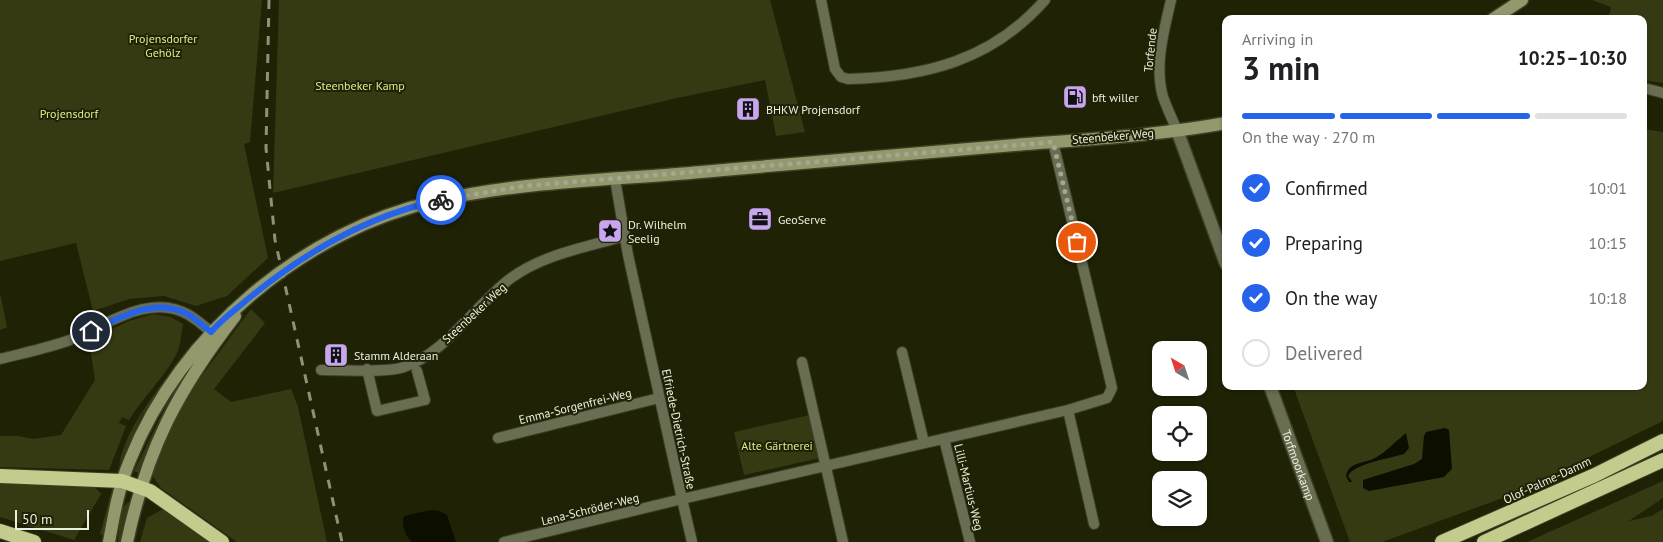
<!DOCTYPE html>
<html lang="en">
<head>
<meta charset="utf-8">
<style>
	:root { --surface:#fff; --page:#f6f6f6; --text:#202124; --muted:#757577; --line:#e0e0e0; --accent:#2563eb }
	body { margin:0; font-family:"PT Sans",sans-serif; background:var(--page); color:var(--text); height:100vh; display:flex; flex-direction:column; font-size:19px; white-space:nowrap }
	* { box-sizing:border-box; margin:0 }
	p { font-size:16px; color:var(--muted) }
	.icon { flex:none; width:28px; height:28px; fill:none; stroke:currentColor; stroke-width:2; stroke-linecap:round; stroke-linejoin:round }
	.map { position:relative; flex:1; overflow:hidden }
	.drawer { position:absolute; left:1222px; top:15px; width:425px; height:375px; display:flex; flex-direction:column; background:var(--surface); border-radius:10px; box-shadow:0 1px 4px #0004 }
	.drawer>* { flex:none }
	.needle { width:32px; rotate:321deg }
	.fabs { position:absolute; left:1152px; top:341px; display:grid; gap:10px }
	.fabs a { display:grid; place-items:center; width:55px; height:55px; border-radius:10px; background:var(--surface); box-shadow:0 1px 4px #0004; font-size:25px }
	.scale { position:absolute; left:15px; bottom:12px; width:74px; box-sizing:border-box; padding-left:5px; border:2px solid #ecefde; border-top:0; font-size:14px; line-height:18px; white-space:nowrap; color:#ecefde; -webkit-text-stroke:4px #1f2205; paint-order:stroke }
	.pin { position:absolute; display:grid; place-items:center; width:42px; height:42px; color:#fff; margin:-21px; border:2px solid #fff; border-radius:50%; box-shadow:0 1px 5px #0007 }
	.courier { position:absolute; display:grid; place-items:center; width:50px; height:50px; margin:-25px; border:4px solid #2563eb; border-radius:50%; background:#fff; color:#222; box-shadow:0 1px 6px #0007 }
	.head em { font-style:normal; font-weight:700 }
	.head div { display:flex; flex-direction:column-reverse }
	.head { display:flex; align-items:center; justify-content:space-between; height:85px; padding:0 20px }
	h1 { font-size:32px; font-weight:700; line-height:38px }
	.bar { display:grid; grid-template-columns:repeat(4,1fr); gap:8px 5px; align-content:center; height:60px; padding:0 20px }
	.bar i { height:6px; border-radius:4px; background:var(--line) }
	.bar .on { background:var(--accent) }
	.bar p { grid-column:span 4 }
	ol { padding:0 20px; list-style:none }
	li { display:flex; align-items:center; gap:15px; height:55px }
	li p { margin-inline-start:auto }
	li .icon { padding:5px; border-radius:50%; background:var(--accent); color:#fff; stroke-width:4 }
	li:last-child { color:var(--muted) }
	li i { width:28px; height:28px; border:2px solid var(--line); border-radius:50% }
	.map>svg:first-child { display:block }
	.green { fill:#363a13 }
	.water { fill:#0c0e00 }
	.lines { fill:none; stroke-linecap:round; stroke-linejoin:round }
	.minor-casing { stroke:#3c3f23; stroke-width:12 }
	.tertiary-casing { stroke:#3c3f23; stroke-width:15 }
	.secondary-casing { stroke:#3c3f23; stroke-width:15 }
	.trunk-casing { stroke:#3c3f23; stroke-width:16 }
	.minor { stroke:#696d52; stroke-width:10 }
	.tertiary { stroke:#696d52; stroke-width:12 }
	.secondary { stroke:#93996d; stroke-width:12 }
	.trunk { stroke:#c3cc8c; stroke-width:14 }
	.rail { stroke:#8f927b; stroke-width:3; stroke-dasharray:9 9; stroke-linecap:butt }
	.done { stroke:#a4a792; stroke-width:5; stroke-dasharray:0 9 }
	.route { stroke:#2563eb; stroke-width:6 }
	.labels { text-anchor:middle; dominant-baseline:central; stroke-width:4; stroke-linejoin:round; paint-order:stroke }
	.park-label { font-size:12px; fill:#deea8a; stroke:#1f2205 }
	.street-label { font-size:12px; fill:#ecefde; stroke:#1f2205 }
	.poi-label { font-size:12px; fill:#ecefde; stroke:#1f2205; text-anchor:start }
</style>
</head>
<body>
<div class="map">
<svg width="1663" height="542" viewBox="0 0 1663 542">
	<rect width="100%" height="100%" fill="#1f2205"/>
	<path class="green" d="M0 0H262L250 142 244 144 268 258 227 296 196 306 164 296 129 299 93 311 76 243 0 261Z
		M279 0H770L805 132 776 136 765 80 677 98 273 193Z
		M1592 0H1663V83L1644 80V19H1608L1611 7Z
		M1644 129 1663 132V421L1511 495 1382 542H1350L1293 386H1644Z
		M589 173 439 194 375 214 328 236 290 259 229 309V306C339 205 445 185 589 173Z
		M0 293 7 327 0 330Z
		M251 309 265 323 214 389 231 402 291 389 298 407 327 542H237L161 488 151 474 171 424 189 393Z
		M153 314 171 317 183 324C181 334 181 346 176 355 164 378 143 397 129 420L122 417 119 423 126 426 109 470 0 467V436H18L33 439 61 435 95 380 89 340 129 321Z
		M196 342 142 415 119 466C125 424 170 374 196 342Z
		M204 346 141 474 134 471 168 402Z
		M810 415 820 458 744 475 734 432Z
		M1663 481V498L1629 521 1651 516 1663 509V542H1527Z
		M0 483 95 487 101 494 74 540 0 517Z
		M113 486H116L103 535 100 534Z
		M128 502 130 505 122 542H118L120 512Z
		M163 509 210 542H140L147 518Z"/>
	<path class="water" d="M1445 428 1449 430 1452 469 1444 477 1369 491 1363 488V480L1414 464 1422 459 1424 436 1426 432Z
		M1406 433 1409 448 1404 454C1391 458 1353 464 1348 476L1352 482H1349L1346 476C1349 461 1364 464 1375 458 1386 452 1396 441 1406 433Z
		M431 510 439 511 447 515 456 542H412C405 535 401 525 404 516Z"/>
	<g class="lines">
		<defs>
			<path id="minor" d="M821 0 835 69 841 77 848 79C926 77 992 60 1045 0
				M1171 0C1164 31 1154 65 1163 97 1167 108 1172 119 1177 130
				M1644 88 1663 93
				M615 179 628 255 682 499 1068 410 1107 398 1112 388 1053 142
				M902 352 924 443
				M0 359C23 353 48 348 70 340 106 325 151 292 189 315 199 321 208 330 217 336
				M802 362 843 542
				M367 369 377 411 425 400 417 371
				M321 370C340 370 389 373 404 367 446 353 476 304 511 278 544 254 587 247 625 236
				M1068 410 1094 524
				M498 438 659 398
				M944 439 970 542
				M504 542 682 499 692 542"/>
			<g id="tertiary">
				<path d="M1177 130 1226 264"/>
				<path id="s1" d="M1270 386 1327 542"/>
			</g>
			<path id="secondary" d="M1493 19 1522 0
				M109 542C114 514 119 486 130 460 180 334 304 230 436 201 523 181 613 180 701 172 809 162 917 154 1026 144 1092 139 1160 135 1226 123
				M127 542C147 449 177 391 235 316"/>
			<path id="trunk" d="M0 476 122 481 150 491 222 542
				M0 531 34 542
				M1442 542 1595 475 1663 441
				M1484 542 1663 460"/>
		</defs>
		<use href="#minor" class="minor-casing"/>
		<use href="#tertiary" class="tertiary-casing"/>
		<use href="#secondary" class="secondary-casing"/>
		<use href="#trunk" class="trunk-casing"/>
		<use href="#minor" class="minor"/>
		<use href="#tertiary" class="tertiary"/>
		<use href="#secondary" class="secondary"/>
		<use href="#trunk" class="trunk"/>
		<path class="rail" d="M269 0 266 148 275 240 342 542"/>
	</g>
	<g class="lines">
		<path class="done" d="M441 200 524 186 1053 142 1077 242"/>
		<path class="route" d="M91 331C121 317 157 296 189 315 197 320 204 327 211 332 222 319 235 310 248 299 305 252 368 215 441 200"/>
	</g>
	<defs>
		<symbol id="fuel-square" viewBox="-11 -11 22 22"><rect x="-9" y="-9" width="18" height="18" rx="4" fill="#c8a5ef" stroke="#1f2205"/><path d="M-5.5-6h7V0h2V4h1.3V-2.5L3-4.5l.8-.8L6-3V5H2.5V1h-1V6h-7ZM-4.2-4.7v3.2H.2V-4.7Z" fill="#111"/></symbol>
		<symbol id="building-square" viewBox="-11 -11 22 22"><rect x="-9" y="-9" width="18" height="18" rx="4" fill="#c8a5ef" stroke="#1f2205"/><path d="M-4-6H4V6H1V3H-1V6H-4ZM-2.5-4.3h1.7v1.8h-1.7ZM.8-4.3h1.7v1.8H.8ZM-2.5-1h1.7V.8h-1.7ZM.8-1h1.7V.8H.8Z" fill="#111"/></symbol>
		<symbol id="office-square" viewBox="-11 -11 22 22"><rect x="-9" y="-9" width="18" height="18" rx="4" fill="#c8a5ef" stroke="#1f2205"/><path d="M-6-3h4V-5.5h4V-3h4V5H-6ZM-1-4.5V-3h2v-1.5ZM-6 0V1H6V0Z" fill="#111"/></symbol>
		<symbol id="sight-square" viewBox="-11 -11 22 22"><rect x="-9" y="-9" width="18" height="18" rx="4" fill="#c8a5ef" stroke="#1f2205"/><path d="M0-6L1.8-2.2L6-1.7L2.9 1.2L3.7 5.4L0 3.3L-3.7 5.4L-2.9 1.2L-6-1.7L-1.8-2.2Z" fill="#111"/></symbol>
	</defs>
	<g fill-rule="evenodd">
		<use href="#fuel-square" x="1061" y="83" width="28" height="28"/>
		<use href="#building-square" x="734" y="95" width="28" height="28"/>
		<use href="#office-square" x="746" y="205" width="28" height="28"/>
		<use href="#sight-square" x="596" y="217" width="28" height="28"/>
		<use href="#building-square" x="322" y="341" width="28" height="28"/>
	</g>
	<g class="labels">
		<g class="park-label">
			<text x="163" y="38">Projensdorfer<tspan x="163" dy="14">Gehölz</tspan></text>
			<text x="360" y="85">Steenbeker Kamp</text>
			<text x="69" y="113">Projensdorf</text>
			<text x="777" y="445">Alte Gärtnerei</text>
		</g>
		<g class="street-label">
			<text transform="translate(1150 50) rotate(-84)">Torfende</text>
			<text transform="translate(1113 136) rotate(-5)">Steenbeker Weg</text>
			<text transform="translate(474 313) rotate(-43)">Steenbeker Weg</text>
			<text transform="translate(575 406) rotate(-14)">Emma-Sorgenfrei-Weg</text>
			<text transform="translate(679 429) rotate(78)">Elfriede-Dietrich-Straße</text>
			<text stroke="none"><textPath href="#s1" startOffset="84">Torfmoorkamp</textPath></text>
			<text transform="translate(1547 480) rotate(-25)">Olof-Palme-Damm</text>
			<text transform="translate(969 487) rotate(76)">Lilli-Martius-Weg</text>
			<text transform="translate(590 509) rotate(-14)">Lena-Schröder-Weg</text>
		</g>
		<g class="poi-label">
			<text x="1092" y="97">bft willer</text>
			<text x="766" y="109">BHKW Projensdorf</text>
			<text x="778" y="219">GeoServe</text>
			<text x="628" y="224">Dr. Wilhelm<tspan x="628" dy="14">Seelig</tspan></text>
			<text x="354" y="355">Stamm Alderaan</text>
		</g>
	</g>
</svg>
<div class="fabs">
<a><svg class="needle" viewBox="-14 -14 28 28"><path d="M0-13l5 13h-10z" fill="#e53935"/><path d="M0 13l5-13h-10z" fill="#757577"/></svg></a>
<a><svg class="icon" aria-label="locate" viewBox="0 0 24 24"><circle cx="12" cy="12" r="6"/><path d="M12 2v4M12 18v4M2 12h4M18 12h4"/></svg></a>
<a><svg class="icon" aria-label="layers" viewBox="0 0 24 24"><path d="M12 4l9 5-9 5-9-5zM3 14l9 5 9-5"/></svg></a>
</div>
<div class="scale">50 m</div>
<div class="pin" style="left:1077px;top:242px;background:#ea580c"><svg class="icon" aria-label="bag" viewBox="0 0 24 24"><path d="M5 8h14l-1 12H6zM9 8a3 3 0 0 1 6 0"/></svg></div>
<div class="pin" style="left:91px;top:331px;background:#1f2937"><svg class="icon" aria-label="home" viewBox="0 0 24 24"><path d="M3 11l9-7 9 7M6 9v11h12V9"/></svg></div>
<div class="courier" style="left:441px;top:200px"><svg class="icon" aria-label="bike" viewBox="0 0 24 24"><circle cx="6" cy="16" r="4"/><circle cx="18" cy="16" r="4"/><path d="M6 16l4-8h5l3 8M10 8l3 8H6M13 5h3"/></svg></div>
<section class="drawer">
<div class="head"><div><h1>3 min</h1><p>Arriving in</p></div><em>10:25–10:30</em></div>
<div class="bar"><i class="on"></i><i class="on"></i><i class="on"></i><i></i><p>On the way · 270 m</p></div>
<ol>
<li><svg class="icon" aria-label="check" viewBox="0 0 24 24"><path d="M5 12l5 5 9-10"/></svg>Confirmed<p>10:01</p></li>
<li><svg class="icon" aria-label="check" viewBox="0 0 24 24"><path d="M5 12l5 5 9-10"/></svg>Preparing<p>10:15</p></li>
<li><svg class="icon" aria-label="check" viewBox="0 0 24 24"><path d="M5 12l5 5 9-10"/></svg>On the way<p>10:18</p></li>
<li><i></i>Delivered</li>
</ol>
</section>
</div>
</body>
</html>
